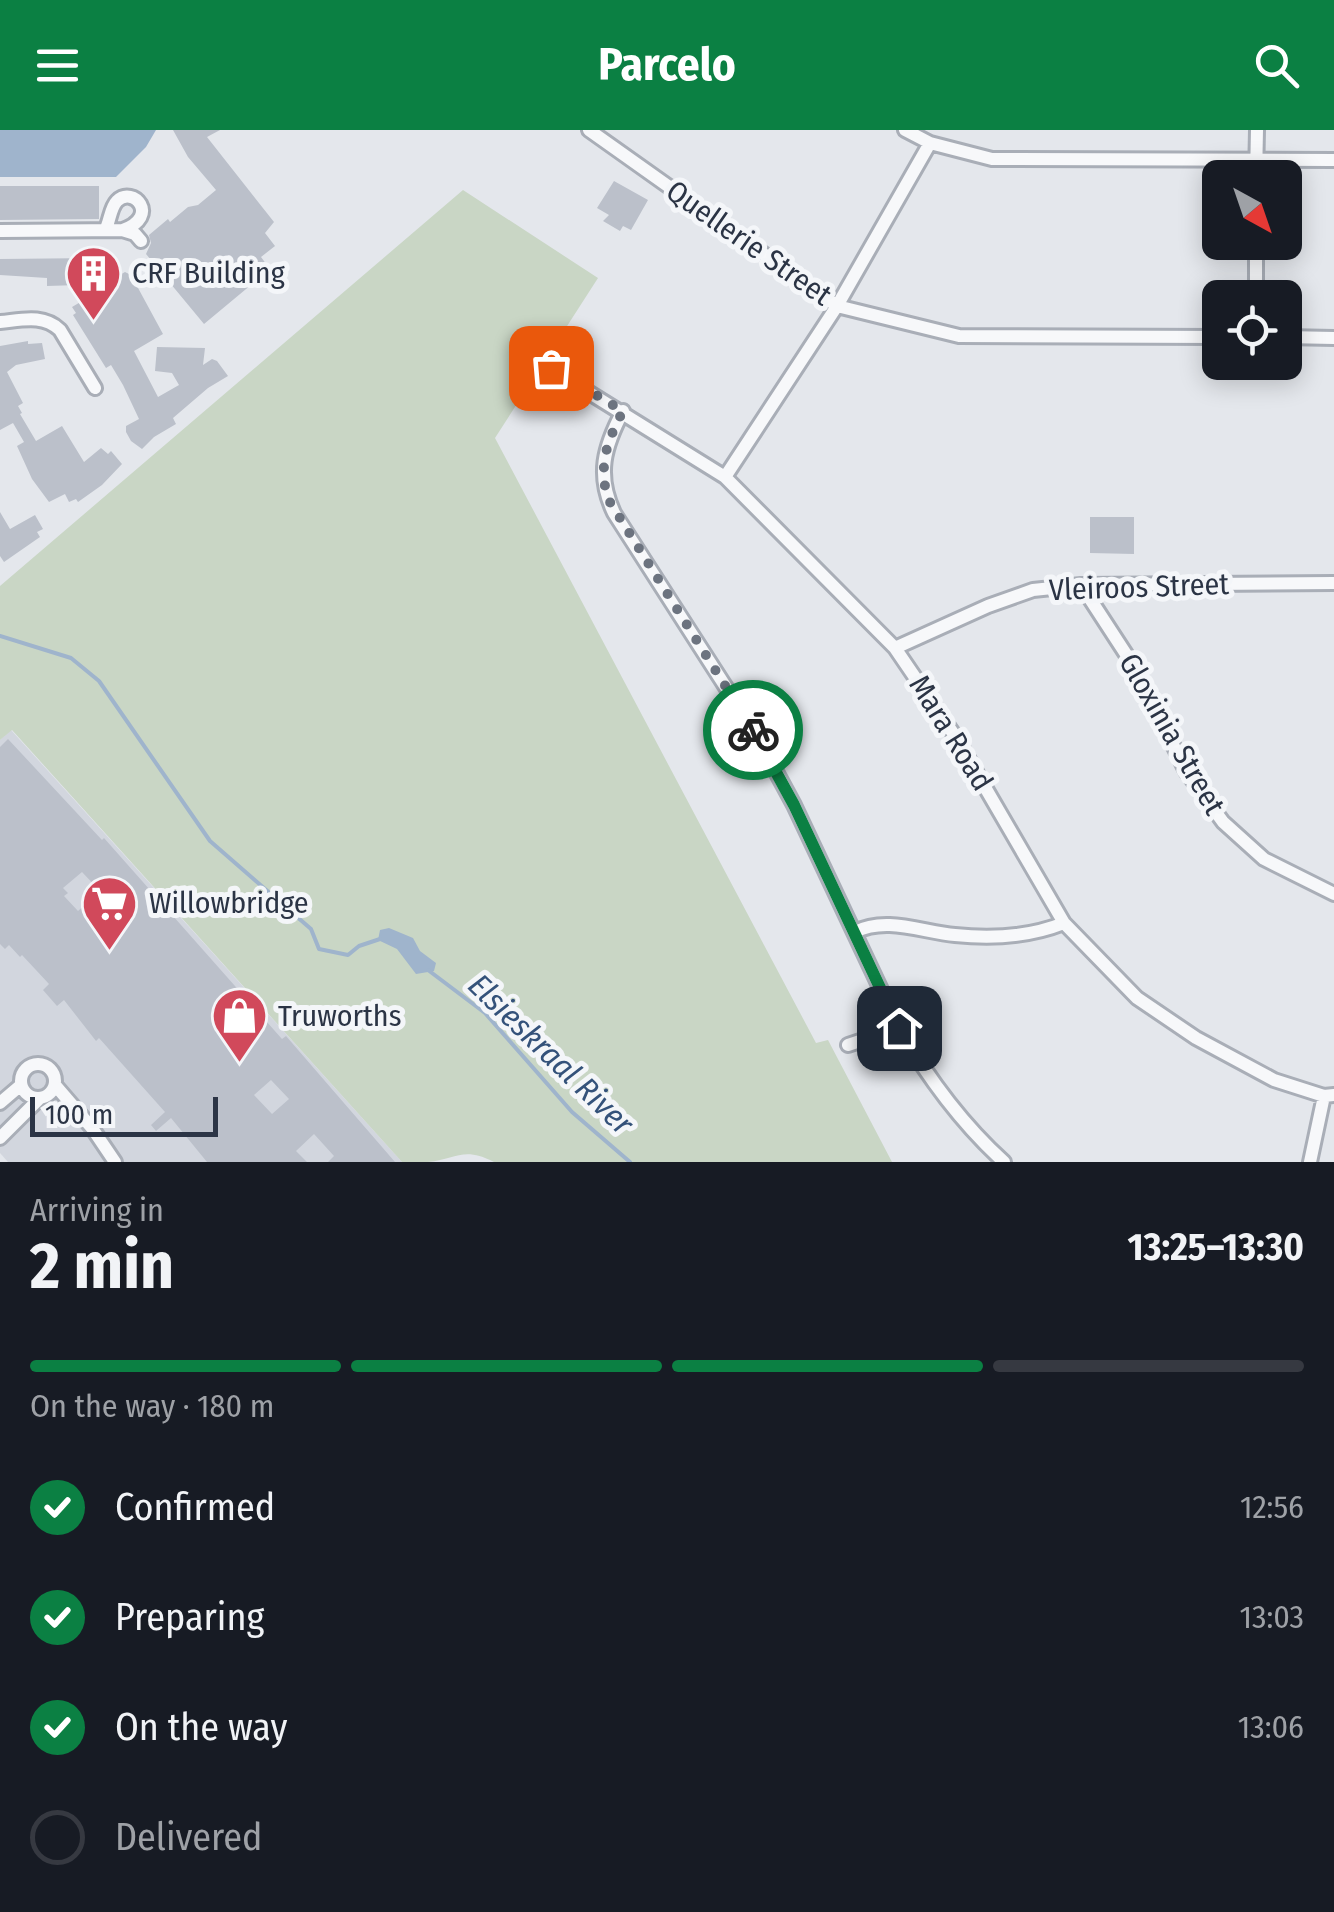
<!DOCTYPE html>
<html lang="en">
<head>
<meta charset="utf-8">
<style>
	:root { --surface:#171b24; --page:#242831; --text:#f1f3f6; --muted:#9ea1a6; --line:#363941; --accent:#0b8043 }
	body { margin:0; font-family:"Fira Sans Condensed",sans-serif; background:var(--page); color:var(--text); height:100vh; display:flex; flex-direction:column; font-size:38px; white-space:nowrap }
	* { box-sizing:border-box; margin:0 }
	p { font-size:32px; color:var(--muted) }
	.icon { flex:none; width:55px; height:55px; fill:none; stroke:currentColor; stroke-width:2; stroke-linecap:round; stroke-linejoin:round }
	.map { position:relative; height:1032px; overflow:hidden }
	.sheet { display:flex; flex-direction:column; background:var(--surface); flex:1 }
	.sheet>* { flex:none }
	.needle { width:65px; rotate:140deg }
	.buttons { position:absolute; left:1202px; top:30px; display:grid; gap:20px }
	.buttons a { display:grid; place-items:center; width:100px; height:100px; border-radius:15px; background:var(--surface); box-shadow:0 5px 25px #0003; font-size:50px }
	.scale { position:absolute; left:30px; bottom:25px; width:188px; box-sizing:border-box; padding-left:10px; border:5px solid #2b3445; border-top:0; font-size:28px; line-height:35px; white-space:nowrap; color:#2b3445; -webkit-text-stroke:8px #f4f6f9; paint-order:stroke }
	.pin { position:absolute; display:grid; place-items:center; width:85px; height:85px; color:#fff; margin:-42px; border-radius:20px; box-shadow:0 5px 15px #0006 }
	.courier { position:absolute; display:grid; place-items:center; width:100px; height:100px; margin:-50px; border:8px solid #0b8043; border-radius:50%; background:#fff; color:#222; box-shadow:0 2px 12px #0007 }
	.head em { font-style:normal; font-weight:700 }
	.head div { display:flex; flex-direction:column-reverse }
	.head { display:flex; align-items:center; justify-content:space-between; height:170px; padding:0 30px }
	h1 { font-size:65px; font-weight:700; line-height:75px }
	.bar { display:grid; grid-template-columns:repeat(4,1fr); gap:15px 10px; align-content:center; height:120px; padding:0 30px }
	.bar i { height:12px; border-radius:8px; background:var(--line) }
	.bar .selected { background:var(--accent) }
	.bar p { grid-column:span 4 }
	ol { padding:0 30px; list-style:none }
	li { display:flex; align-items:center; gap:30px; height:110px }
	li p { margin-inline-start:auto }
	li .icon { padding:10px; border-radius:50%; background:var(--accent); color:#fff; stroke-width:4 }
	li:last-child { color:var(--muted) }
	li i { width:55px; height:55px; border:5px solid var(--line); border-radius:50% }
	header { display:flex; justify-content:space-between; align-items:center; height:130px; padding:0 30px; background:var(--accent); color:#fff; font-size:45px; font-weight:700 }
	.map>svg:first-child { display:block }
	.built { fill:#d2d6de }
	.green { fill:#c9d6c5 }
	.water { fill:#9fb4cc }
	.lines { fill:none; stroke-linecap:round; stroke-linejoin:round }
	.stream { stroke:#9fb4cc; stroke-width:4 }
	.building { fill:#bbc0ca; fill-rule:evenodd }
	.street-casing { stroke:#a9aeb7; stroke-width:18 }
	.street { stroke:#f7f8fa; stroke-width:12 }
	.done { stroke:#6c737f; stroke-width:10; stroke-dasharray:0 18 }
	.route { stroke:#0b8043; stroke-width:12 }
	.labels { text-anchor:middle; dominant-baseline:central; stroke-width:10; stroke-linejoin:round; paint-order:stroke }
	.street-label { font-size:30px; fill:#2b3445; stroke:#f4f6f9 }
	.poi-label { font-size:30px; fill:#2b3445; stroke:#f4f6f9; text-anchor:start }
	.water-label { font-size:32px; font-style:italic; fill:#34527a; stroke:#f4f6f9 }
</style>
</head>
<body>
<header><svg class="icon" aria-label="menu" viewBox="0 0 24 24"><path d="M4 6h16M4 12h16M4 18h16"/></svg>Parcelo<svg class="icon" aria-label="search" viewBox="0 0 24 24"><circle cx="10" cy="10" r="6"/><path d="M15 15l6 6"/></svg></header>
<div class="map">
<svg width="1334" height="1032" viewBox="0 0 1334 1032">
	<rect width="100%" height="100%" fill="#e4e7ec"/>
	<path class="built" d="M11 600 402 1032H8L0 1023V610Z"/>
	<path class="green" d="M463 60 598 148 495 308 816 913 828 910 892 1032H494C464 1016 456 1029 428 1032 420 1032 411 1032 402 1032L12 600 0 610V456Z"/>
	<path class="water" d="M0 0H156L146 17 116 47H0Z
		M389 798 413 808 420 821 436 833 434 841 416 844 397 819 378 810 380 800Z"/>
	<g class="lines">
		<path class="stream" d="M0 506 71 528 99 551 210 711 311 799 319 819 348 825 359 816 380 809
			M428 840 485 883 572 982 630 1032"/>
	</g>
	<path class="building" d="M173 0H220L207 7 274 92 265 103 275 116 261 127 270 139 204 194 146 124 151 113 149 105 168 89 170 92 188 77 198 75 216 60 188 27Z
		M614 51 648 70 631 100 623 96 620 101 603 91 609 85 597 78Z
		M0 56H99V89L0 90Z
		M96 128 106 131V153L125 142 131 145 163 204 134 221 158 267 179 255 172 243 155 241 157 217 205 218 203 235 212 229 217 231 228 246 208 258 173 288 176 294 154 307 142 319 131 311 126 302V296L139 289 123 255 111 235 106 238 73 185 76 183 72 177 111 154 47 156V148L0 145V129Z
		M28 211V214L42 213 45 229 16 235 7 242 23 273 18 276 22 283 20 284 36 311 62 296 84 332 101 318 108 324 111 321 122 334 102 355 78 372 76 369 69 372 65 364 49 372 32 349 17 316 24 312 13 293 0 300V216Z
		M0 382 10 399 35 385 43 399 37 402 40 407 4 432 0 426Z
		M1090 387H1134V424L1090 423Z
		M8 609 102 710 104 708 282 909 286 906 395 1032H328L334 1026 314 1004 296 1021 307 1032H207L171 988 156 1001 151 995 165 982 99 908 96 911 64 870 57 876 43 860 49 854 22 825 20 827 9 815 5 819 0 814V617ZM82 742 100 761 78 781 64 766 68 763 63 758ZM271 950 289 969 272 984 254 965Z"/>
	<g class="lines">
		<defs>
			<path id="street" d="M589 0 837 176 959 206 1220 207
				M905 0 930 13 992 29 1334 30
				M1256 48 1257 0
				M105 100C110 92 110 78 117 71 133 55 161 86 123 100
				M0 101 122 100 135 104 141 111
				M1256 168V112
				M0 192C22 190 43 184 60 200L95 258
				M1285 207 1334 208
				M551 239 725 347 895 518 957 609 1064 793 1137 868 1196 908 1274 950 1324 966 1334 965
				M623 281C604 317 596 345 614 383L754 601 794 675 899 898C928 948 961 993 1004 1032
				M725 347 837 176 930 13
				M1081 455 1135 538 1186 641 1223 692 1264 729 1334 764
				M895 518 988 476 1033 460 1081 455 1334 453
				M855 802C886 786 922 802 955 805 993 809 1029 807 1064 793
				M848 915 899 898
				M21 951a17 17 0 1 1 34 0a17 17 0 1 1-34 0Z
				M55 955 92 998 115 1032
				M0 973 21 955
				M0 1008 40 968
				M1310 1032 1324 966"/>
		</defs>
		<use href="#street" class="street-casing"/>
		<use href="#street" class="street"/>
	</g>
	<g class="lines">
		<path class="done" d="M551 238 623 281C607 311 598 335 608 369L753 600"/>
		<path class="route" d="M753 600 794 675 899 898"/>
	</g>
	<defs>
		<symbol id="building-pin" viewBox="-11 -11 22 30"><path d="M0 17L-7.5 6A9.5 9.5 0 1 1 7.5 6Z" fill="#d1495b" stroke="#f4f6f9"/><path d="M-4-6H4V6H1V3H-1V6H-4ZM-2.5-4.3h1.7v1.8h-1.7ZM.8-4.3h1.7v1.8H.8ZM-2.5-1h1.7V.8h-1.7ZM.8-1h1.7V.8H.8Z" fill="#fff"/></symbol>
		<symbol id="supermarket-pin" viewBox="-11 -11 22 30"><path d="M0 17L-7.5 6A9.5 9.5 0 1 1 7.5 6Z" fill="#d1495b" stroke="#f4f6f9"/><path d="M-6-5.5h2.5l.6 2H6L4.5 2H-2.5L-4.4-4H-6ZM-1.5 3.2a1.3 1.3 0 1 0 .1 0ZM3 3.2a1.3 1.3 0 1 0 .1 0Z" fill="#fff"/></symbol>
		<symbol id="shop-pin" viewBox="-11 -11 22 30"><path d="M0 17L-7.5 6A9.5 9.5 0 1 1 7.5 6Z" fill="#d1495b" stroke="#f4f6f9"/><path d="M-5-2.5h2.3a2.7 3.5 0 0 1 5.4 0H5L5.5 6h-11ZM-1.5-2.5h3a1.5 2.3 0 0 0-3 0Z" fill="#fff"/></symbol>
	</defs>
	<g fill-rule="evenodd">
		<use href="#building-pin" x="62" y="112" width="63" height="86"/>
		<use href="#supermarket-pin" x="78" y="742" width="63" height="86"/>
		<use href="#shop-pin" x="208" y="854" width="63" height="86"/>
	</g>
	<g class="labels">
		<g class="street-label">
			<text transform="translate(749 113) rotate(35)">Quellerie Street</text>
			<text transform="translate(1139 457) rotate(-2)">Vleiroos Street</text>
			<text transform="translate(951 603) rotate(58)">Mara Road</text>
			<text transform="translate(1172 604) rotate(60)">Gloxinia Street</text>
		</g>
		<g class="poi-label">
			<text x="132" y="143">CRF Building</text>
			<text x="149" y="773">Willowbridge</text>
			<text x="278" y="886">Truworths</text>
		</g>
		<g class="water-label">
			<text transform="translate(551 924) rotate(44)">Elsieskraal River</text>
		</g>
	</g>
</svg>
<div class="buttons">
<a><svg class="needle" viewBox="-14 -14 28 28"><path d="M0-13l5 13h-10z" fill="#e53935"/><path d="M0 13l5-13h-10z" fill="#9ea1a6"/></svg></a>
<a><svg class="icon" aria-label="locate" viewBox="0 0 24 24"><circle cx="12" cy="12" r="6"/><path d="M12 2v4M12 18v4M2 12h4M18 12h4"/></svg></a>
</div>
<div class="scale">100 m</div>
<div class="pin" style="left:551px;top:238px;background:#ea580c"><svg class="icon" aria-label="bag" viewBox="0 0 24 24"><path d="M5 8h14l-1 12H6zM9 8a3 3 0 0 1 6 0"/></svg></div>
<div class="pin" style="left:899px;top:898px;background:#1f2937"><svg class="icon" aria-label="home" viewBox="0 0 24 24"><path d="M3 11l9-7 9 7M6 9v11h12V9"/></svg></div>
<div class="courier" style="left:753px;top:600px"><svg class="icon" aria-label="bike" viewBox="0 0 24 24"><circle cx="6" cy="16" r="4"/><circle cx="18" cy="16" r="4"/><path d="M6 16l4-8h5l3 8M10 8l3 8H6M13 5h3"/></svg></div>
</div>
<section class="sheet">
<div class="head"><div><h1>2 min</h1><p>Arriving in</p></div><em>13:25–13:30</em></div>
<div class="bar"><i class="selected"></i><i class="selected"></i><i class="selected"></i><i></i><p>On the way · 180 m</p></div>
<ol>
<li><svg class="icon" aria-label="check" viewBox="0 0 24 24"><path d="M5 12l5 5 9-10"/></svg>Confirmed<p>12:56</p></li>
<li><svg class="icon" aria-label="check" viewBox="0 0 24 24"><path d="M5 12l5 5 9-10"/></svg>Preparing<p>13:03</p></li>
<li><svg class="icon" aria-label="check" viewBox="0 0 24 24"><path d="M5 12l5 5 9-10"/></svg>On the way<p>13:06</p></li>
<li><i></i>Delivered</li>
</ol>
</section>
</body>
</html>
